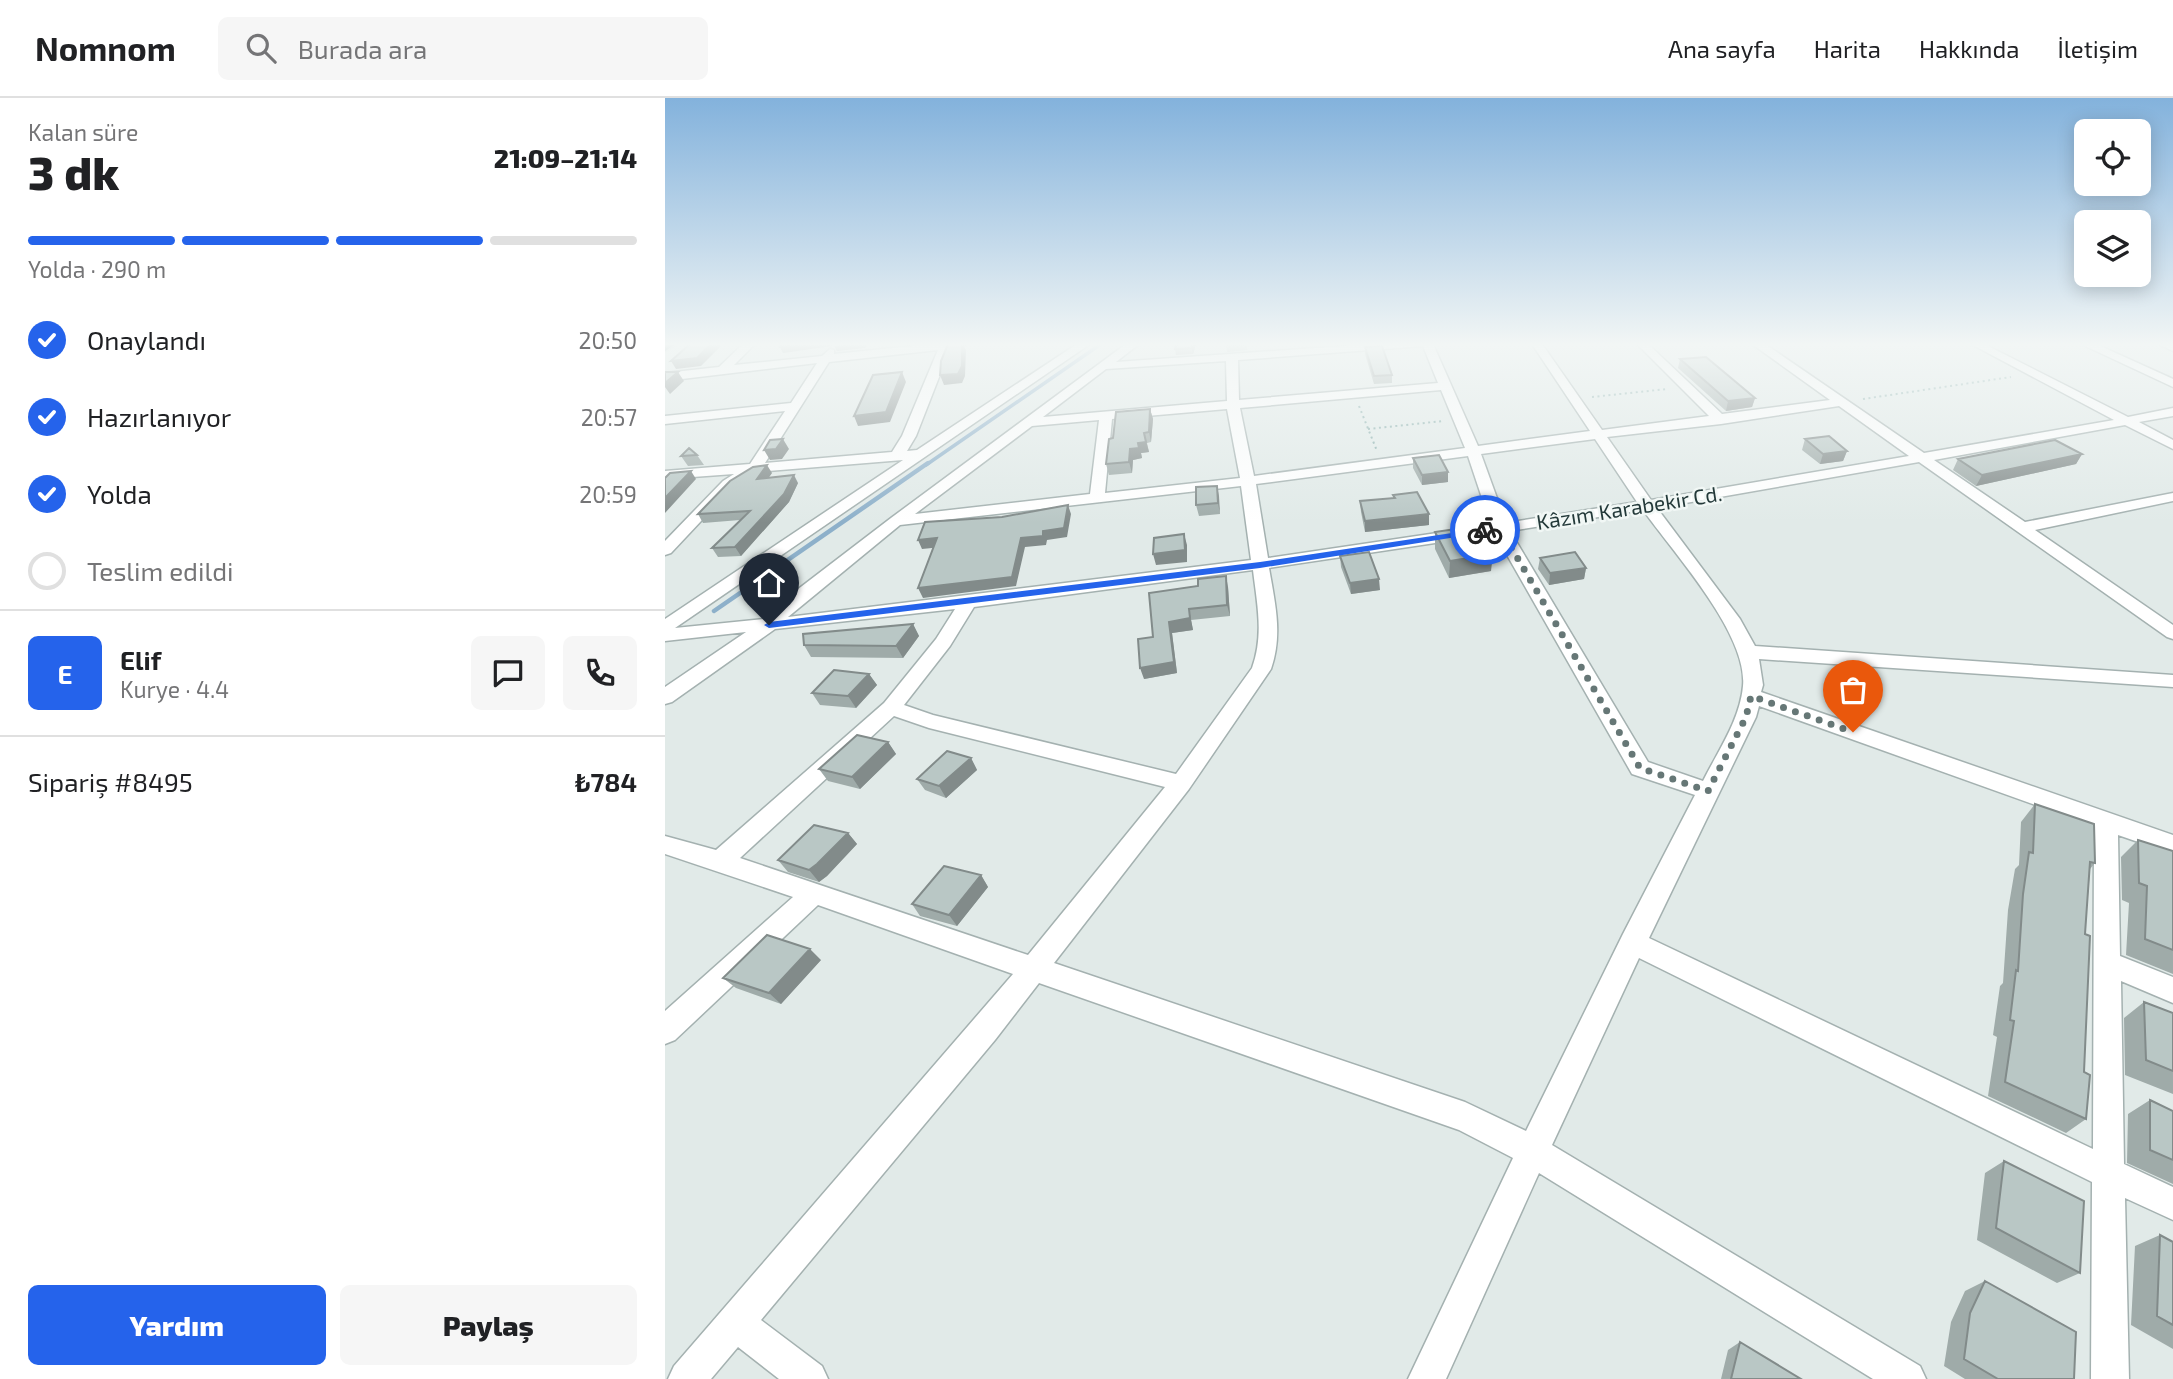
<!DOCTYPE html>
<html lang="tr">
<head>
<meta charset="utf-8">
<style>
	:root { --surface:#fff; --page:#f6f6f6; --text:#202124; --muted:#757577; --line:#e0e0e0; --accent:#2563eb }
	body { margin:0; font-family:"Exo 2",sans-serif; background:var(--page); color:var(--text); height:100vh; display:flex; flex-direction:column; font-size:26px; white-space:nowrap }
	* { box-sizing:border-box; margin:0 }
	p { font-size:23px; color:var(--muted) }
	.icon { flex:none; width:38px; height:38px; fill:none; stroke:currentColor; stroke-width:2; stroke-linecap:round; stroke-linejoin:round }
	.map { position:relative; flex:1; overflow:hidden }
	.drawer { display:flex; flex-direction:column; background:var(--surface); width:665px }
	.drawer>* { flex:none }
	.fabs { position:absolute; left:1409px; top:21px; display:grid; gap:14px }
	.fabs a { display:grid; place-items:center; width:77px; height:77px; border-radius:10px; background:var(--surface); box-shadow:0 4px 18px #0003; font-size:35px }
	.pin { position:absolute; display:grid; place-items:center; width:60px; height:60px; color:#fff; margin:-72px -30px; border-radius:50% 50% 50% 0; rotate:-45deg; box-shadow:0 0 7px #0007 }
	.pin .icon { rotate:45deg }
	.courier { position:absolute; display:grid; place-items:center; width:70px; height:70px; margin:-35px; border:5px solid #2563eb; border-radius:50%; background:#fff; color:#222; box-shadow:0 2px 9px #0007 }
	.headline em { font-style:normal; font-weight:800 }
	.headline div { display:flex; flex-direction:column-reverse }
	.headline { display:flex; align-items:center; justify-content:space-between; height:119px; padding:0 28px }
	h1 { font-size:46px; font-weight:800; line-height:52px }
	.bar { display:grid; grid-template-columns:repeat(4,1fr); gap:10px 7px; align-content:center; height:84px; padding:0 28px }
	.bar i { height:9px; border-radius:5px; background:var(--line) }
	.bar .selected { background:var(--accent) }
	.bar p { grid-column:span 4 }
	.line { display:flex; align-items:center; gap:18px; padding:0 28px; border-top:2px solid var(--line) }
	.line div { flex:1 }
	.round { display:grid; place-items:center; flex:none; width:74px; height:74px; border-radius:10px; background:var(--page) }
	ol { padding:0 28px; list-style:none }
	li { display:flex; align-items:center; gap:21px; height:77px }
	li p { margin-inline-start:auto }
	li .icon { padding:7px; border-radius:50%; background:var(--accent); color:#fff; stroke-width:4 }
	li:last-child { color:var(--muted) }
	li i { width:38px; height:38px; border:4px solid var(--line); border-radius:50% }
	.button { display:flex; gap:14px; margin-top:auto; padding:14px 28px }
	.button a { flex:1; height:80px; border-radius:10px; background:var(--accent); color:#fff; font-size:28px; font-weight:800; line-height:80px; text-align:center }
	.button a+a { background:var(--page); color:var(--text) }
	header { display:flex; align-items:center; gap:42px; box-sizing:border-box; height:98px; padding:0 35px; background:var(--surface); border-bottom:2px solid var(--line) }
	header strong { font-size:33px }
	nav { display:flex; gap:38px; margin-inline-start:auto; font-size:24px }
	.search { width:490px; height:63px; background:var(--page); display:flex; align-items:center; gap:18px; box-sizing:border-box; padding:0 24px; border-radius:10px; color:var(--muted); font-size:26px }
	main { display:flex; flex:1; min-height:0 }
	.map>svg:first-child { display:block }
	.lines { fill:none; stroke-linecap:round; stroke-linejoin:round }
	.stream-far1 { stroke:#8db0ca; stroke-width:3.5 }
	.stream { stroke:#8db0ca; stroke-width:4.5 }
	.minor-casing { stroke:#a4b1b0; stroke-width:3 }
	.highway-casing { stroke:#bdc4c4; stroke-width:3 }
	.path { stroke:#84aba9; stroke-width:2; stroke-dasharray:2 3.5; stroke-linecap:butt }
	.minor { fill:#fff; fill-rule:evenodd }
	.highway { fill:#315f62; fill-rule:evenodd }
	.wall { fill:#9faba9 }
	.shaded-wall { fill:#828b8a }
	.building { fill:#b9c7c5; stroke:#828b8a; stroke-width:2 }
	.route { fill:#2563eb }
	.done { stroke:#667776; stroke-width:7; stroke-dasharray:0 12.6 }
	.labels { text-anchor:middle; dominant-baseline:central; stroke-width:5; stroke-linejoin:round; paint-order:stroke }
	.far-street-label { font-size:21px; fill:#233939; stroke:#f1f7f5 }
</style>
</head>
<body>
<header>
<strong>Nomnom</strong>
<div class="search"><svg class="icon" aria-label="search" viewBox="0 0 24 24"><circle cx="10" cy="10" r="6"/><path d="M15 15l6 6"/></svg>Burada ara</div>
<nav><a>Ana sayfa</a><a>Harita</a><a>Hakkında</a><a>İletişim</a></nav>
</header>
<main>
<section class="drawer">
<div class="headline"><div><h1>3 dk</h1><p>Kalan süre</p></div><em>21:09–21:14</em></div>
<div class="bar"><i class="selected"></i><i class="selected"></i><i class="selected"></i><i></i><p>Yolda · 290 m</p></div>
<ol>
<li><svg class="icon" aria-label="check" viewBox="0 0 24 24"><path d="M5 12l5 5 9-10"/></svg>Onaylandı<p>20:50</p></li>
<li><svg class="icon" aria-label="check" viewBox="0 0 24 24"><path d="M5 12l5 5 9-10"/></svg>Hazırlanıyor<p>20:57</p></li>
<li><svg class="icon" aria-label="check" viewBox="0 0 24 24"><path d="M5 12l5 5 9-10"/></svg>Yolda<p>20:59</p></li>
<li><i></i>Teslim edildi</li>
</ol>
<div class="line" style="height:126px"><b class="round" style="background:var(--accent);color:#fff">E</b><div><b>Elif</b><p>Kurye · 4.4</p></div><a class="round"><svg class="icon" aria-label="chat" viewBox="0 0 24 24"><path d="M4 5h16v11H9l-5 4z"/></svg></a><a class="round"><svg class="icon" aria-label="phone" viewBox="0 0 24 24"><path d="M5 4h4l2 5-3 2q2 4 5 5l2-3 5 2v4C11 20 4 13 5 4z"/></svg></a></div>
<div class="line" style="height:91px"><div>Sipariş #8495</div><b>₺784</b></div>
<div class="button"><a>Yardım</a><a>Paylaş</a></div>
</section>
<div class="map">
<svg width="1508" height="1281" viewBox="0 0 1508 1281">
	<rect width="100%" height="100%" fill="#e1eae8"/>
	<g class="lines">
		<path class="stream-far1" d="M261 367 436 246"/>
		<path class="stream" d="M49 513 263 365"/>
		<defs>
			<path id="minor" d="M78 246H90L69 267 157 258 165 251 169 252V256L267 246H302L285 251 251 338 242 353 252 352 412 246H425L10 530 100 521 128 495 226 420 461 246H474L451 264 708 246H768L813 348 925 333 867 246H877L937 332 1044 318 972 246H983L1057 316 1165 302 1087 246H1100L1259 355 1449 322 1306 246H1319L1463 319 1508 310V318L1474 324 1508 342V351L1460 327 1269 362 1360 424 1508 395V403L1370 432 1508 527V541L1502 539 1254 364 992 410 1075 521 1090 548 1508 577V589L1094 561 1098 587 1096 594 1508 737V756L1453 737 1455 858 1508 879V905L1456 883 1459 1066 1508 1089V1122L1460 1100 1464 1281H1426L1427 1084 974 860 887 1047 1255 1268 1261 1281H1208L874 1075 781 1281H743L848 1060 794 1032 374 885 330 942 96 1222 157 1268 163 1281H114L73 1249 46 1281H3L9 1268 348 876 153 807 10 942 0 946V913L128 799 0 756V738L51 752 219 605 271 541 290 511 110 531 7 604 0 606V589L81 534 0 543V521L238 362 92 374 68 389 6 455 0 457V443L58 383 69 376 0 381V373L85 366 120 313 0 326V318L126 305 152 265 0 283V275L54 269ZM758 248 773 285 574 302 573 262ZM273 252 237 338 227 354 100 365 164 264ZM561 263 562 303 378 319 441 271ZM776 292 800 350 589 378 575 310ZM1174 308 1244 358 986 402 942 339 1056 326ZM562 311 575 380 440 395 447 321ZM434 322 425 396 250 416 367 328ZM930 341 972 404 841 425 816 356ZM803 358 826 427 603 460 591 386ZM576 388 586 462 123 519 235 427ZM978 412C1008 454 1083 536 1078 588 1075 622 1053 653 1038 683L983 664 845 433ZM830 436 967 676 1030 697 958 836 861 1033 800 1004 389 865 524 691 606 571C618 536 610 505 604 470ZM588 472C592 506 599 537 587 570L511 676 268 617 239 607 285 548 309 509ZM1094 608 1429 728 1428 1051 984 840 1091 619ZM229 618 264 630 500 689 363 857 75 760Z
				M1416 246H1431L1508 281V289Z
				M1493 246H1508V253Z"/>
			<path id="highway" d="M0 246H11L0 253Z"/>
		</defs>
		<use href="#minor" class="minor-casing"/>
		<use href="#highway" class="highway-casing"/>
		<path class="path" d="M927 299 1002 291
			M1198 301 1346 279
			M694 308 712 353
			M703 331 778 323"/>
		<use href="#minor" class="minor"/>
		<use href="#highway" class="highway"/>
	</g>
	<path class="wall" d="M531 246 528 256 511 257 510 251Z
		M561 246H582V252L562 254Z
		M700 249 727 277V285L709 286 700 256Z
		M1015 261 1090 300 1087 309 1061 313 1013 270Z
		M485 311 488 321 486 344 482 345 484 354 476 355 477 360 468 362 467 375 444 377 441 366 448 340Z
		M1140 341 1182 353 1178 363 1155 366 1137 352Z
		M1417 356 1411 366 1311 388 1288 372 1293 361Z
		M32 357 39 367 23 368 16 358Z
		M748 360 783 384 757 387 748 370Z
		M107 375 104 379 133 385 124 404 76 458 53 459 47 450 75 422 38 425 33 416Z
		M552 388 555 416 534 418 531 407Z
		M728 397 764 427 700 434 696 414 695 403 728 400Z
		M770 434 826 473 784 480 770 451Z
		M675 458 715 492 686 496 676 469Z
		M875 460 921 470 919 481 884 487 873 471Z
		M563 489 565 518 526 522 528 532 507 535 512 575 479 581 488 539 484 495Z
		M248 526 254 538 238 560 146 559 139 547Z
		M204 576 212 587 191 610 155 607 147 595Z
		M223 644 231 656 195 691 163 683 154 671Z
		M306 660 312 672 281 700 260 692 252 681Z
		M1370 706 1430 765 1425 771 1420 836 1419 974 1421 1021 1401 1035 1323 998 1332 939 1328 937 1335 888 1338 885 1343 812 1350 771 1354 767 1356 724Z
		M183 735 192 746 162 778 154 784 123 774 113 762Z
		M1473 742 1508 753V876L1461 857 1464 805 1457 802 1456 759Z
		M316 777 323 789 292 828 255 818 247 806Z
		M156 862 116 906 71 890 58 880Z
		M1479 904 1508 915V996L1460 977 1459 920Z
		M1485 1002 1508 1013V1086L1462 1065 1463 1016Z
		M1339 1063 1415 1175 1392 1185 1312 1142 1320 1075Z
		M1495 1137 1508 1144V1251L1466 1227 1470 1148Z
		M1320 1183 1409 1281H1300L1279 1268 1286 1224 1300 1193Z
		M1075 1244 1136 1281H1056L1063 1252Z"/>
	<path class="shaded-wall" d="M46 246H58L36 268 11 271 6 263Z
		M137 246H166L167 248 118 255 115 249Z
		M184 246H203L200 250 172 253 169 248Z
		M297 246H298L301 252 300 278 297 285 279 287 275 277Z
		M528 246H531L528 256 527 250Z
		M13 274 19 283 5 296 0 289V285Z
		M237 274 241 284 225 324 193 328 189 318Z
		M1090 300 1087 309 1061 313 1063 303Z
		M485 311 488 321 486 344 484 334Z
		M479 335 484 354 476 355 477 360 468 362 467 375 464 364 465 351 473 345Z
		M118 341 124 351 117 361 105 362 99 352Z
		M1182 353 1178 363 1155 366 1158 356Z
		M1417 356 1411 366 1311 388 1317 377Z
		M102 367 107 375 97 389 92 381Z
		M26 373 31 381 0 415V400Z
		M783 374V384L757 387V377Z
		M129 377 133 385 124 404 76 458 70 449Z
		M552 388 554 398 555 416 553 405Z
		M403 407 406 416 402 439 382 442 381 447 360 449 351 488 258 500 253 490 356 440 378 433Z
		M764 416V427L700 434V423Z
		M519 436 522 447V464L491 467 488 456Z
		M272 440 277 449 257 451 253 442Z
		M828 456 826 473 784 480 785 463Z
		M921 470 919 481 884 487 885 475Z
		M561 478 563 489 565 518 562 507Z
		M714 481 715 492 686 496 685 485Z
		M524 511 528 532 507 535 512 575 479 581 475 570 504 524Z
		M248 526 254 538 238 560 231 548Z
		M204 576 212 587 191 610 183 598Z
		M223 644 231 656 195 691 187 679Z
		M306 660 312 672 281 700 274 688Z
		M183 735 192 746 162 778 154 784 144 772Z
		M316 777 323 789 292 828 284 817Z
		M145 851 156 862 116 906 104 895Z"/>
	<path class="building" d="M25 246H46L32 260 6 263Z
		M116 246H137L115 249Z
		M283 246H297V268L293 276 275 277 276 263Z
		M512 246H528L527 250 510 251Z
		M717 248 727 277 709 278 700 249Z
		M1041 259 1090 300 1063 303 1015 261Z
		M0 274H13L0 285Z
		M237 274 221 314 189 318 208 277Z
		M485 311 484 334 479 335 481 344 473 345 474 350 465 351 464 364 441 366 444 341 448 340 451 314Z
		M1164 338 1182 353 1158 356 1140 341Z
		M118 341 111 351 99 352 105 342Z
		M1390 342 1417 356 1317 377 1293 361Z
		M24 350 32 357 16 358Z
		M774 357 783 374 757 377 748 360Z
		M102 367 92 381 129 377 119 396 70 449 47 450 85 413 33 416 65 383 88 369Z
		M26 373 0 400V380L5 375Z
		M552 388 553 405 531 407V389Z
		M752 394 764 416 700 423 695 403 730 400 728 397Z
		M403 407 399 430 378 433V438L356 440 347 479 253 490 272 440 253 442 260 424 337 419Z
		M811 428 828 456 785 463 770 434Z
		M519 436 520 452 488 456 489 440Z
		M704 454 714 481 685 485 675 458Z
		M910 454 921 470 885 475 875 460Z
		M561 478 562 507 524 511 525 520 504 524 509 564 475 570 473 541 488 539 484 495 533 488V481Z
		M248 526 231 548 139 547 138 536Z
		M169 572 204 576 183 598 147 595Z
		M192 637 223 644 187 679 154 671Z
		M282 653 306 660 274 688 252 681Z
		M1370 706 1429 726 1430 765 1425 764 1420 836 1425 838 1419 974 1425 977 1421 1021 1340 984 1349 923 1345 922 1351 872 1353 873 1358 796 1364 754 1368 755Z
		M149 727 183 735 152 766 144 772 113 762Z
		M1473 742 1508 753V852L1480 841 1482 788 1474 785Z
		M279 768 316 777 284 817 247 806Z
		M102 837 145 851 104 895 58 880Z
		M1479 904 1508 915V973L1481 962Z
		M1485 1002 1508 1013V1062L1485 1052Z
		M1339 1063 1419 1103 1415 1175 1331 1130Z
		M1495 1137 1508 1144V1227L1492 1218Z
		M1320 1183 1411 1234 1409 1281H1333L1299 1261 1305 1215Z
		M1075 1244 1136 1281H1066Z"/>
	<linearGradient id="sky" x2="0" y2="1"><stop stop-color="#83b2dc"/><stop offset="0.58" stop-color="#f2f6f5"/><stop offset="1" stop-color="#f2f6f5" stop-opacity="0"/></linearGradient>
	<rect width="1508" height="425" fill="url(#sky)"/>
	<path class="route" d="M820 430 823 434 595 470 104 530 99 527 104 524 595 464Z"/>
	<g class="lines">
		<path class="done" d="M820 432 835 430 975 670 1043 693 1081 619 1086 598 1188 634"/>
	</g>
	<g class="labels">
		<g class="far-street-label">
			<text transform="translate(964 409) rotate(-9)">Kâzım Karabekir Cd.</text>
		</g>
	</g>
</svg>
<div class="fabs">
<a><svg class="icon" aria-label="locate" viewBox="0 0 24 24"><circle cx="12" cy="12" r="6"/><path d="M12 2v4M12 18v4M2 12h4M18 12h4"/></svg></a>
<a><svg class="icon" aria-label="layers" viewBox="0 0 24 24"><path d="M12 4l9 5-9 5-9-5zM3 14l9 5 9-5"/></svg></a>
</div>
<div class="pin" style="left:1188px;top:634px;background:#ea580c"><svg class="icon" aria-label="bag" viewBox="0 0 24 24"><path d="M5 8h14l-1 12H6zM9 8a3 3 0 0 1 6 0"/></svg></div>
<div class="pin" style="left:104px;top:527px;background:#1f2937"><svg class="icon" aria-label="home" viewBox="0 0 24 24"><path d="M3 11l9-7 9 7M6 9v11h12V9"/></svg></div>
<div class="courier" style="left:820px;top:432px"><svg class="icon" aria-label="bike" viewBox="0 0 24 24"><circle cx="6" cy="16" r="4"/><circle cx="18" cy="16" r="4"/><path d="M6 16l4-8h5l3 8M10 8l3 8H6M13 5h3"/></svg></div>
</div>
</main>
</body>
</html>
